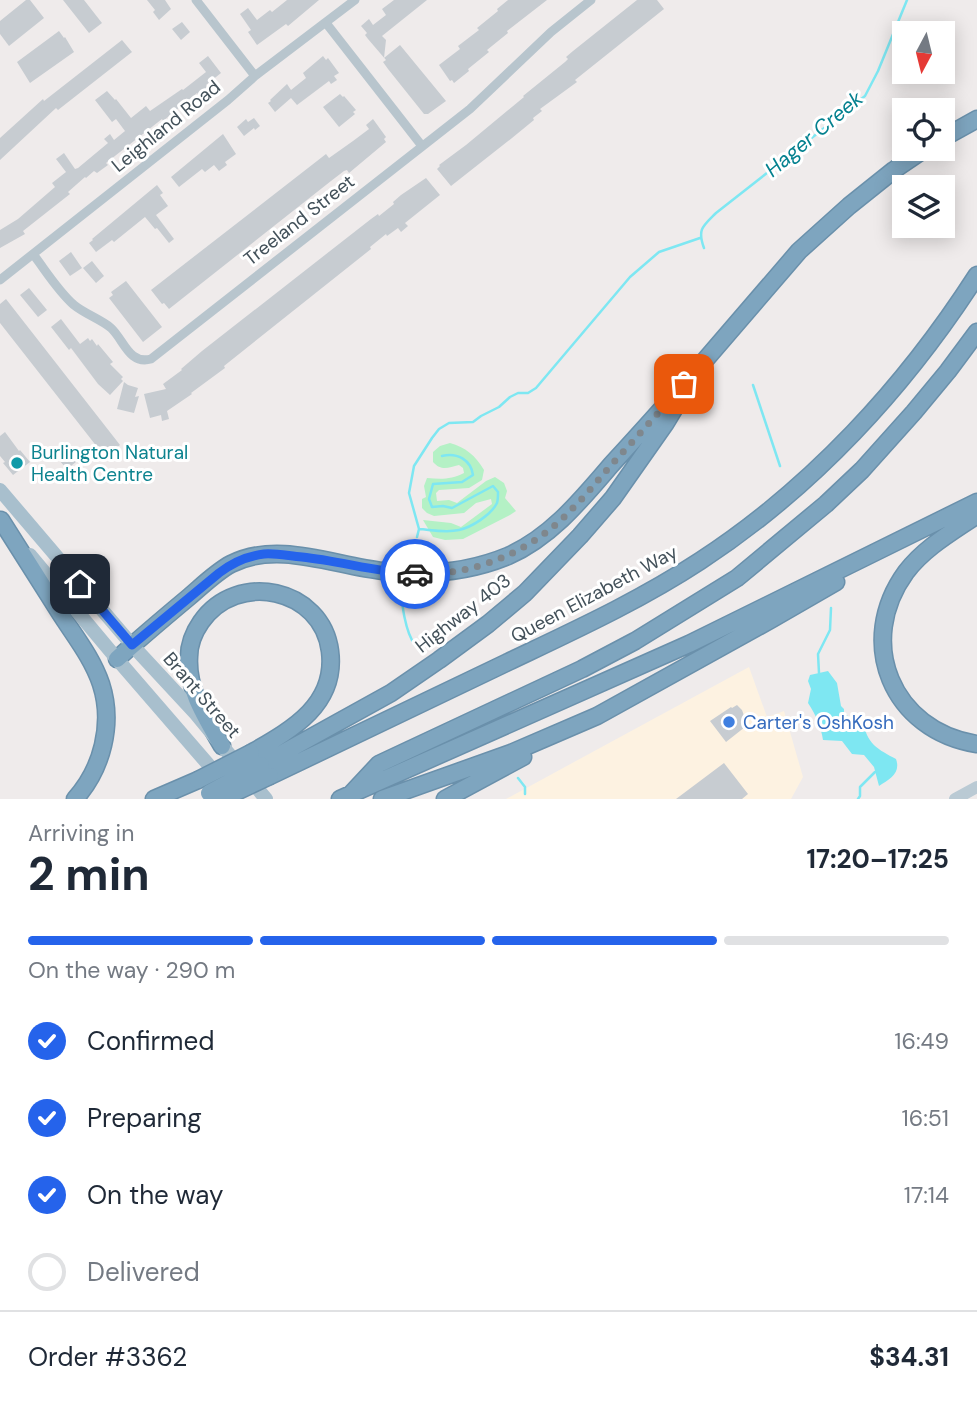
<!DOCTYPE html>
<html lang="en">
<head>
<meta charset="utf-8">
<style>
	:root { --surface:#fff; --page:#f2f2f3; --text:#1f2937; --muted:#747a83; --line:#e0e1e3; --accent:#2563eb }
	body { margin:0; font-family:"DM Sans",sans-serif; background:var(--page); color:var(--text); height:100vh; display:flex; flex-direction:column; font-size:26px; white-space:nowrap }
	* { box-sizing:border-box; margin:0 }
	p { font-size:23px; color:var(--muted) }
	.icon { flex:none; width:38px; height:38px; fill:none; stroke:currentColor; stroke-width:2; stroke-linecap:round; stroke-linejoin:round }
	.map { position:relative; height:799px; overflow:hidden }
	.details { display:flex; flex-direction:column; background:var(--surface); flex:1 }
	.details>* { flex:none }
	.needle { width:46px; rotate:187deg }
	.fabs { position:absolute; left:892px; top:21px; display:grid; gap:14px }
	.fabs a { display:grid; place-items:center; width:63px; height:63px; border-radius:0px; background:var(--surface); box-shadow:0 4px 18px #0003; font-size:35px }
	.pin { position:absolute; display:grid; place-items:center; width:60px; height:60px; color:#fff; margin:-30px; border-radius:14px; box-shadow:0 4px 10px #0006 }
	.courier { position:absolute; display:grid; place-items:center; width:70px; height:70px; margin:-35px; border:5px solid #2563eb; border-radius:50%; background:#fff; color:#222; box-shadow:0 2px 9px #0007 }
	.summary em { font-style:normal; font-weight:700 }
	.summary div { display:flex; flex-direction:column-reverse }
	.summary { display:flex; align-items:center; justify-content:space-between; height:119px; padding:0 28px }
	h1 { font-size:46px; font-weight:700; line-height:52px }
	.bar { display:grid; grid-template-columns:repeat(4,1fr); gap:10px 7px; align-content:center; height:84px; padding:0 28px }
	.bar i { height:9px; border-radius:5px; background:var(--line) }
	.bar .active { background:var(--accent) }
	.bar p { grid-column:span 4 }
	.line { display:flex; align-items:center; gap:18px; padding:0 28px; border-top:2px solid var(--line) }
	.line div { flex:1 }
	ol { padding:0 28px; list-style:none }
	li { display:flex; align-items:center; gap:21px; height:77px }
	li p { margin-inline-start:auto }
	li .icon { padding:7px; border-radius:50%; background:var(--accent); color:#fff; stroke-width:4 }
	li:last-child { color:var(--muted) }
	li i { width:38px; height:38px; border:4px solid var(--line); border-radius:50% }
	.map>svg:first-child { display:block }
	.commercial { fill:#fdf2e1 }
	.green { fill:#b4f1c5 }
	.water { fill:#7ee7f2 }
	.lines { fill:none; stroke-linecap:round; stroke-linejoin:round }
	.stream { stroke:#7ee7f2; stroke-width:2.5 }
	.building { fill:#c7ccd1 }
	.highway-casing { stroke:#6a90ab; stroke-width:19 }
	.street { stroke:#b8c5cd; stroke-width:9 }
	.secondary { stroke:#bacad4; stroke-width:12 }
	.primary { stroke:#a8bfcd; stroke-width:14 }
	.highway { stroke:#7ea5bf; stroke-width:16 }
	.highway-bridge-casing { stroke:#6a90ab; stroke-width:19; stroke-linecap:butt }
	.highway-bridge { stroke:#7ea5bf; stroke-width:16 }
	.done { stroke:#7f878d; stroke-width:7; stroke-dasharray:0 12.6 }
	.route { stroke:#2563eb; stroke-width:9 }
	.culture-dot { fill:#0f9aa8; stroke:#fff; stroke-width:2.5 }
	.shop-dot { fill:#3f7fe0; stroke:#fff; stroke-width:2.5 }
	.labels { text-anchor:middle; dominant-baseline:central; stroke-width:6; stroke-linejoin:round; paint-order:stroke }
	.street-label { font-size:19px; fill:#43515a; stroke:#fff }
	.culture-label { font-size:19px; fill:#0d838f; stroke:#fff; text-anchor:start }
	.shop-label { font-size:19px; fill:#366cbe; stroke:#fff; text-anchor:start }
	.water-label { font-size:21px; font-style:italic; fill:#04818f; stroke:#fff }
</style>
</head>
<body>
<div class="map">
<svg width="977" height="799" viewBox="0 0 977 799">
	<rect width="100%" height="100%" fill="#efebeb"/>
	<path class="commercial" d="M749 667 767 717 784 711 803 777 791 799H506Z"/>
	<path class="green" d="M450 443C465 447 476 456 484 470L482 480 469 488 439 490 436 493 437 501 449 500 457 503 486 481 495 477 504 483 507 491 505 498 516 511 510 515 463 539 445 540 433 537 423 520 451 523 461 527 492 504 491 499 476 503 464 513 434 516 427 513 422 508V499L426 497 424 486 427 478C440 479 451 480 464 473L463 468 459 465C448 468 441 471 433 462V452L440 446Z"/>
	<path class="water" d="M828 671 837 683 841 706 844 709V713L849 717 864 721C865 743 879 750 896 759 901 773 890 779 879 786L874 767 864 755 852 754 842 741 823 740C821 727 816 715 808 703L811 689 808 681 810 675Z"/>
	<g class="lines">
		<path class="stream" d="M704 248C697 229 703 226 716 213L865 96 878 71 907 0
			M753 385 780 466
			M419 529 409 493 414 466 432 438 439 429 449 423 473 422 481 416 499 407 510 397 518 393H528L536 388 630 277 659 252 700 238
			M417 537 419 529C432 530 446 533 459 530 472 527 491 515 497 503 498 500 498 495 498 492L493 486 452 508 443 506 432 507 429 499 433 484 462 482 473 475C471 460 457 452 442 456
			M403 588C400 602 406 633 415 645
			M819 673 818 654 830 630 831 608
			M518 778 525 787V794
			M858 799 860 796V787L875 772"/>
	</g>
	<path class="building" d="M26 0H30L44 18 9 46 0 34V21Z
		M63 0H84L102 23 89 33Z
		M147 0H165L171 9 159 20 153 12 155 10Z
		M287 0H319L288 26 286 24 257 45 248 32 251 30 240 14 248 8 257 20 270 10 272 12Z
		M394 0H427L382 36 386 40 384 58 400 45 446 101 428 114H424L388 69 383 62 386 60 368 39 365 35 367 33 361 26 369 19 373 25 386 15 382 9Z
		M508 0H547L507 31 508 33 487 50 489 52 468 69 469 71 454 83 452 80 450 81 439 65 460 49 458 46 479 30 477 28 498 11 497 9Z
		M637 0H657L664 9 575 80 577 82 540 109 542 111 533 118 534 120 512 138 451 186 437 169 440 166 439 165 466 145 524 97 523 96 565 62 568 59 566 57 573 51Z
		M182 22 190 32 181 40 172 29Z
		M59 31 64 38 65 37 74 52 30 83 17 62Z
		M122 40 132 52 58 110 56 108 0 160V138L43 99 44 101Z
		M208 56 221 73 206 85 208 88 199 95 197 93 163 121 162 119 106 163 108 165 97 173 94 171 86 178 85 177 68 192 70 194 23 231 25 234 0 248V230L18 219 55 187 52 183 66 172 56 159 64 153 75 169 78 168 108 143 104 139 110 134 114 140 125 131 116 119 112 122 95 100 107 91 115 100 116 99 131 118 146 106 150 111 182 89 183 90 206 72 199 63Z
		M323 56 326 60 328 58 339 73 334 76 337 80 331 84 329 81 297 105 291 98 275 112 268 103 271 101 270 100 287 84 291 90 306 78 303 73Z
		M340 94 343 97 344 96 356 110 353 112 355 114 339 127 323 107Z
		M254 118 260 126 255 130 254 128 244 136 237 127 246 119 248 122Z
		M373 119 386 137 384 139 386 142 349 173 347 170 344 171 331 181 169 309 164 303 162 304 151 290 326 154 329 158 353 141 369 129 366 125Z
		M223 134 236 154 225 162 227 165 219 171 214 165 205 172 202 169 179 187 171 177Z
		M426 178 440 195 405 223 408 226 401 232 398 228 387 236 386 234 370 247 371 249 224 366 225 368 191 393 192 394 167 411 169 419 162 421 161 415 150 418 144 394 166 389 163 384 182 370 181 369 202 351 371 219 378 214 379 216 394 204 393 202 401 195Z
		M157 185 163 193 160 195 168 206 156 215 174 239 169 243 157 228 155 229 145 217 114 242 112 240 96 252 89 243 93 240 92 239Z
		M71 252 82 268 70 276 59 261Z
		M92 261 104 276 96 283 83 268Z
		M126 281 162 327 143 342 109 298 113 295 111 292Z
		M29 288 47 310 38 317 20 295Z
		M6 299 120 445 105 457 0 323V304Z
		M61 319 80 344 88 338 90 341 92 339 97 346 98 344 113 362 110 364 123 377 121 379 123 381 110 395 98 384 71 348 69 350 51 327Z
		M124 382 128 385 138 388 135 397 139 396 134 413 117 409Z
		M5 432 19 451 20 450 30 462 13 475 3 463 5 462 0 456V436Z
		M67 452 76 462 67 469 58 459Z
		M737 705 742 710 747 724 745 726V727L726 742 710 721 731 707 732 708Z
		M724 763 748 794 742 799H676Z"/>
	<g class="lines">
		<defs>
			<path id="highway" d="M943 138 977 119
				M977 515C952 532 924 548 906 572 855 642 892 731 977 744
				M1 520C20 550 39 580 58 610 73 634 92 657 101 684 114 724 102 769 75 799
				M117 659C140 638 165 617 189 597 202 586 216 572 231 564 278 540 335 566 383 571 426 576 467 573 508 556 551 537 581 500 611 465 632 442 654 418 675 394
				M222 746C206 718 187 690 189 657 189 645 194 632 201 622 237 570 322 588 330 651 337 705 291 730 251 753
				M261 765 391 693 439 660 488 624 525 593 580 536 613 498 665 424 700 366 799 251 849 206 894 170 925 149
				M270 776C350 738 429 700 508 662 573 631 639 601 700 561 812 488 905 387 977 275
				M351 794 379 764 582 669 635 641 737 578 826 504 862 470 914 412 948 371 977 332
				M154 799 198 780
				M340 799 689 644 977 502
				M382 799 511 753 597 716 772 619 836 582
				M445 799 523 757"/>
		</defs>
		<use href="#highway" class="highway-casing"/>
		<path class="street" d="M196 0 255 76
			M326 23 422 146
			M33 254C46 271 58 291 74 305 85 314 102 320 111 328 124 340 129 365 151 359L470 109 551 32 591 0
			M0 280 228 100 255 76 355 0"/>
		<path class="secondary" d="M955 799 977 787"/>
		<path class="primary" d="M0 490 132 645 196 714 266 799
			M30 555 117 659 207 763 231 794"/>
		<use href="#highway" class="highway"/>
		<defs>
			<path id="highway-bridge" d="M198 780 251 753
				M209 793 261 765
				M221 799 270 776"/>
		</defs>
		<use href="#highway-bridge" class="highway-bridge-casing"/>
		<use href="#highway-bridge" class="highway-bridge"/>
	</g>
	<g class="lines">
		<path class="done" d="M415 574C474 576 532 552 573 508 587 494 599 479 612 464 636 438 660 411 684 384"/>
		<path class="route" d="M80 584 132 645 219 573C232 563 247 556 264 554 276 553 289 556 302 557 340 561 376 572 415 574"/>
	</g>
	<circle class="culture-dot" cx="17" cy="463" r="7"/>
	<circle class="shop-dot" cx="729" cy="722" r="7"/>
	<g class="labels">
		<g class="street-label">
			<text transform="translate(166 126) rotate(-39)">Leighland Road</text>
			<text transform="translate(299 220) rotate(-38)">Treeland Street</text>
			<text transform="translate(594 594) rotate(-28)">Queen Elizabeth Way</text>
			<text transform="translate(463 613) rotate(-38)">Highway 403</text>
			<text transform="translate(202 695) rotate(49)">Brant Street</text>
		</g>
		<g class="culture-label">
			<text x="31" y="452">Burlington Natural<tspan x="31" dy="22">Health Centre</tspan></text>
		</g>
		<g class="shop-label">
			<text x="743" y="722">Carter's OshKosh</text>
		</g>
		<g class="water-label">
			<text transform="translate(814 134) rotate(-40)">Hager Creek</text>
		</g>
	</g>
</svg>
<div class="fabs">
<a><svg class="needle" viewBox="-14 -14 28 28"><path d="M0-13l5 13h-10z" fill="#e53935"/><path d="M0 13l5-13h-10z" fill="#747a83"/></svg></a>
<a><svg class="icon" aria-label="locate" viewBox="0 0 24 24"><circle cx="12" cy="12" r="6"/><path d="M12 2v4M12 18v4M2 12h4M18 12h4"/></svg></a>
<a><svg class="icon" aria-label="layers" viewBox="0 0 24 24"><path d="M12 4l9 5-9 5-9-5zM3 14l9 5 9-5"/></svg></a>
</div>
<div class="pin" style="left:684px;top:384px;background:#ea580c"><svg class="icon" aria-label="bag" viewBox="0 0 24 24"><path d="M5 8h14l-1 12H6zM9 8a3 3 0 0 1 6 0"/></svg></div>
<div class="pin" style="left:80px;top:584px;background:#1f2937"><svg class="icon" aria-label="home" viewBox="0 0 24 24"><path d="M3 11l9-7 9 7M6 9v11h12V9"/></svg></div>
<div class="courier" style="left:415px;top:574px"><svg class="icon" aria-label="car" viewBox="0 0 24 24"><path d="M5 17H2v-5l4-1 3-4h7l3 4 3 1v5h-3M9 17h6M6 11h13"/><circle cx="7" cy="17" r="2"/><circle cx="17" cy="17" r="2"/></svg></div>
</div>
<section class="details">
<div class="summary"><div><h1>2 min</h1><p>Arriving in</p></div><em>17:20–17:25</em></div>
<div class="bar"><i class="active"></i><i class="active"></i><i class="active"></i><i></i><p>On the way · 290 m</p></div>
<ol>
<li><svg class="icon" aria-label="check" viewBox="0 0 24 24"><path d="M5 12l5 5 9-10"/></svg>Confirmed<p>16:49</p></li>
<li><svg class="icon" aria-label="check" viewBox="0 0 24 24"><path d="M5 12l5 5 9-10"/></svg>Preparing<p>16:51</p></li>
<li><svg class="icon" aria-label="check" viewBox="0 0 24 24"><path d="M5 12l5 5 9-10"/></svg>On the way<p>17:14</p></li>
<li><i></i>Delivered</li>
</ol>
<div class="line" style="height:91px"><div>Order #3362</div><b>$34.31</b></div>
</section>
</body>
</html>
